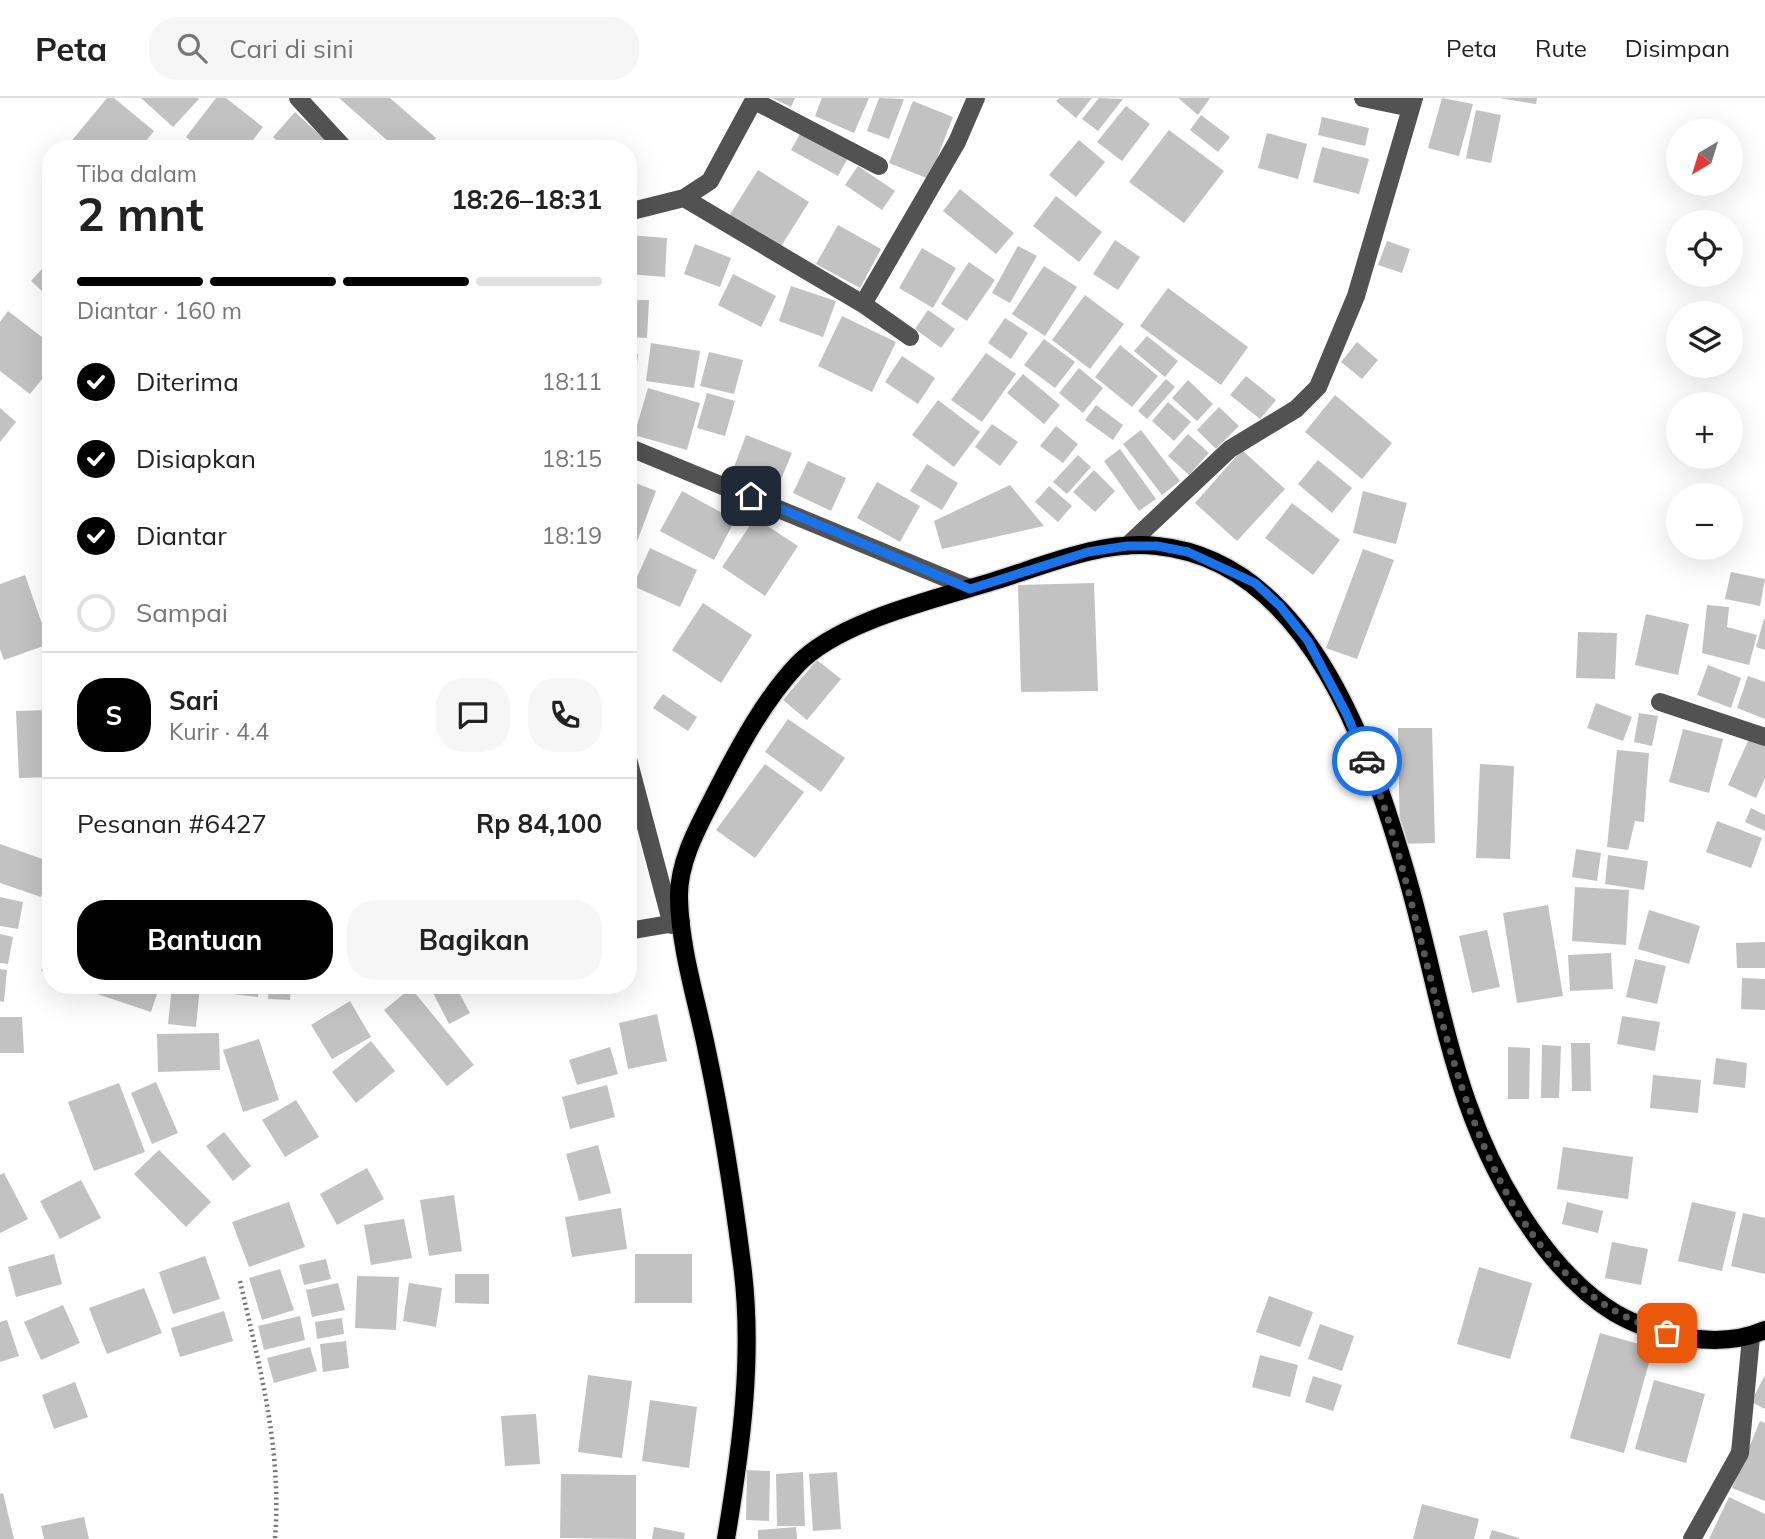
<!DOCTYPE html>
<html lang="id">
<head>
<meta charset="utf-8">
<style>
	:root { --surface:#fff; --page:#f6f6f6; --text:#222; --muted:#767676; --line:#e0e0e0; --accent:#000 }
	body { margin:0; font-family:Mulish,sans-serif; background:var(--page); color:var(--text); height:100vh; display:flex; flex-direction:column; font-size:26px; white-space:nowrap }
	* { box-sizing:border-box; margin:0 }
	p { font-size:23px; color:var(--muted) }
	.icon { flex:none; width:38px; height:38px; fill:none; stroke:currentColor; stroke-width:2; stroke-linecap:round; stroke-linejoin:round }
	.map { position:relative; flex:1; overflow:hidden }
	.drawer { position:absolute; left:42px; top:42px; width:595px; height:854px; display:flex; flex-direction:column; background:var(--surface); border-radius:28px; box-shadow:0 7px 28px #0002 }
	.drawer>* { flex:none }
	.needle { width:46px; rotate:218deg }
	.buttons { position:absolute; left:1666px; top:21px; display:grid; gap:14px }
	.buttons a { display:grid; place-items:center; width:77px; height:77px; border-radius:50%; background:var(--surface); box-shadow:0 7px 28px #0002; font-size:35px }
	.pin { position:absolute; display:grid; place-items:center; width:60px; height:60px; color:#fff; margin:-30px; border-radius:14px; box-shadow:0 4px 10px #0006 }
	.courier { position:absolute; display:grid; place-items:center; width:70px; height:70px; margin:-35px; border:5px solid #1a73e8; border-radius:50%; background:#fff; color:#222; box-shadow:0 2px 9px #0007 }
	.headline em { font-style:normal; font-weight:700 }
	.headline div { display:flex; flex-direction:column-reverse }
	.headline { display:flex; align-items:center; justify-content:space-between; height:119px; padding:0 35px }
	h1 { font-size:46px; font-weight:700; line-height:52px }
	.bar { display:grid; grid-template-columns:repeat(4,1fr); gap:10px 7px; align-content:center; height:84px; padding:0 35px }
	.bar i { height:9px; border-radius:5px; background:var(--line) }
	.bar .on { background:var(--accent) }
	.bar p { grid-column:span 4 }
	.line { display:flex; align-items:center; gap:18px; padding:0 35px; border-top:2px solid var(--line) }
	.line div { flex:1 }
	.round { display:grid; place-items:center; flex:none; width:74px; height:74px; border-radius:28px; background:var(--page) }
	ol { padding:0 35px; list-style:none }
	li { display:flex; align-items:center; gap:21px; height:77px }
	li p { margin-inline-start:auto }
	li .icon { padding:7px; border-radius:50%; background:var(--accent); color:#fff; stroke-width:4 }
	li:last-child { color:var(--muted) }
	li i { width:38px; height:38px; border:4px solid var(--line); border-radius:50% }
	.action { display:flex; gap:14px; margin-top:auto; padding:14px 35px }
	.action a { flex:1; height:80px; border-radius:28px; background:var(--accent); color:#fff; font-size:28px; font-weight:700; line-height:80px; text-align:center }
	.action a+a { background:var(--page); color:var(--text) }
	header { display:flex; align-items:center; gap:42px; box-sizing:border-box; height:98px; padding:0 35px; background:var(--surface); border-bottom:2px solid var(--line) }
	header strong { font-size:33px }
	nav { display:flex; gap:38px; margin-inline-start:auto; font-size:24px }
	.search { width:490px; height:63px; background:var(--page); display:flex; align-items:center; gap:18px; box-sizing:border-box; padding:0 24px; border-radius:28px; color:var(--muted); font-size:26px }
	.map>svg:first-child { display:block }
	.building { fill:#c2c2c2 }
	.lines { fill:none; stroke-linecap:round; stroke-linejoin:round }
	.major-casing { stroke:#dbdbdb; stroke-width:21 }
	.path { stroke:#747474; stroke-width:4.5; stroke-dasharray:2 3.5; stroke-linecap:butt }
	.minor { stroke:#525252; stroke-width:18 }
	.major { stroke:#000; stroke-width:18 }
	.done { stroke:#595959; stroke-width:7; stroke-dasharray:0 12.6 }
	.route { stroke:#1a73e8; stroke-width:9 }
</style>
</head>
<body>
<header>
<strong>Peta</strong>
<div class="search"><svg class="icon" aria-label="search" viewBox="0 0 24 24"><circle cx="10" cy="10" r="6"/><path d="M15 15l6 6"/></svg>Cari di sini</div>
<nav><a>Peta</a><a>Rute</a><a>Disimpan</a></nav>
</header>
<div class="map">
<svg width="1765" height="1441" viewBox="0 0 1765 1441">
	<rect width="100%" height="100%" fill="#fff"/>
	<path class="building" d="M107 0H114L154 33 139 51H74L69 46Z
		M141 0H198L199 1 173 29Z
		M216 0H226L263 29 246 51H202L186 39Z
		M339 0H390L436 40 427 51H397Z
		M772 0H795L791 9Z
		M822 0H869L854 35 815 18Z
		M879 0 904 1 889 41 867 33Z
		M1059 0H1092L1076 20 1056 3Z
		M1099 0 1123 1 1098 33 1082 21Z
		M1178 0H1210L1198 17Z
		M1442 0 1473 6 1459 58 1428 50Z
		M1499 0H1537L1536 6Z
		M913 3 953 19 929 81 889 65Z
		M1126 8 1150 26 1122 63 1097 44Z
		M1476 12 1501 17 1491 65 1466 60Z
		M295 14 335 51H286L273 39Z
		M1201 17 1230 39 1218 54 1190 32Z
		M1322 19 1369 30 1365 48 1318 37Z
		M802 32 849 58 838 78 791 52Z
		M1169 32 1224 73 1184 125 1129 84Z
		M1267 35 1307 46 1298 81 1258 70Z
		M1079 42 1105 64 1076 99 1049 77Z
		M1322 49 1369 61 1359 96 1313 84Z
		M858 68 895 93 882 112 845 87Z
		M758 72 809 104 780 150 729 118Z
		M960 91 1014 135 996 156 943 113Z
		M1056 98 1102 134 1079 164 1033 128Z
		M838 127 881 151 860 190 816 166Z
		M628 137 667 140 665 179 628 176Z
		M1115 142 1140 159 1118 192 1093 176Z
		M1387 143 1410 151 1402 175 1378 167Z
		M695 146 731 160 720 189 684 176Z
		M1018 148 1037 158 1010 205 992 195Z
		M922 150 956 170 933 210 899 190Z
		M51 161V201L31 183Z
		M969 164 995 182 967 223 941 206Z
		M1044 168 1077 189 1045 238 1012 216Z
		M733 176 776 198 761 229 718 207Z
		M791 188 836 203 823 239 779 223Z
		M1168 190 1248 249 1221 287 1140 228Z
		M1085 197 1124 226 1090 271 1052 242Z
		M628 202H649L647 240 628 239Z
		M928 212 955 231 941 250 915 231Z
		M8 213 51 246V270L30 296 0 273V224Z
		M842 218 896 244 872 294 818 268Z
		M1005 220 1028 235 1011 261 988 245Z
		M1147 238 1178 263 1165 279 1134 253Z
		M1044 241 1075 264 1055 290 1024 267Z
		M1357 244 1378 262 1362 281 1341 264Z
		M651 245 700 253 694 290 646 283Z
		M1120 247 1158 278 1132 309 1095 279Z
		M709 254 743 262 734 296 700 288Z
		M628 255 638 256 635 288H628Z
		M986 255 1016 276 982 324 951 302Z
		M902 258 935 280 918 306 885 284Z
		M1079 270 1103 290 1083 315 1059 295Z
		M1023 276 1060 307 1044 326 1007 295Z
		M1246 278 1276 302 1260 321 1230 297Z
		M1166 281 1175 289 1147 321 1138 313Z
		M1188 282 1213 306 1197 323 1172 300Z
		M648 290 700 305 687 352 634 337Z
		M707 295 735 303 725 338 697 330Z
		M1335 297 1392 345 1362 381 1305 334Z
		M938 302 980 334 954 369 912 337Z
		M1168 304 1191 324 1174 343 1152 323Z
		M1096 307 1123 327 1113 342 1085 322Z
		M1219 309 1239 328 1216 351 1197 332Z
		M0 310 16 324 0 344Z
		M992 326 1018 344 1000 368 975 349Z
		M1056 328 1078 346 1063 365 1040 348Z
		M1141 332 1180 383 1162 397 1123 346Z
		M1188 336 1209 355 1189 377 1168 358Z
		M746 337 792 355 779 386 734 369Z
		M1120 351 1156 401 1139 413 1104 363Z
		M1242 352 1285 391 1237 443 1195 405Z
		M1078 357 1091 369 1067 396 1053 384Z
		M1318 362 1352 390 1332 415 1298 386Z
		M808 363 846 380 831 413 793 395Z
		M927 366 958 385 942 412 910 393Z
		M1094 372 1115 393 1095 414 1073 394Z
		M628 382 656 393 629 465H628Z
		M877 384 920 408 900 444 857 420Z
		M1010 387 1044 428 942 451 934 423Z
		M1049 388 1072 408 1058 424 1035 404Z
		M682 393 735 422 714 462 660 433Z
		M1363 393 1407 405 1396 446 1353 435Z
		M1292 405 1340 442 1313 477 1265 440Z
		M755 420 798 448 765 498 722 469Z
		M650 450 697 472 680 509 633 488Z
		M1363 451 1394 462 1357 561 1326 550Z
		M1731 474 1765 481 1760 508 1725 501Z
		M25 477 49 546 4 562 0 551V486Z
		M1094 485 1098 593 1021 594 1018 487Z
		M703 505 752 537 721 585 672 552Z
		M1707 507 1729 509 1727 529 1757 537 1749 567 1702 555Z
		M1646 516 1689 526 1678 577 1635 567Z
		M1764 521H1765V552L1756 549Z
		M1578 534 1617 535 1615 581 1576 580Z
		M817 562 841 581 807 622 783 602Z
		M1708 567 1741 580 1731 610 1697 597Z
		M1748 578 1765 584V621L1737 610Z
		M663 596 697 619 688 633 653 610Z
		M1596 605 1632 619 1623 643 1587 630Z
		M51 612V679L19 680 16 613Z
		M1639 615 1658 618 1652 648 1634 644Z
		M788 621 845 660 821 694 765 654Z
		M1398 630H1432L1435 745 1400 746Z
		M1683 631 1723 641 1709 695 1669 684Z
		M1749 641 1765 648V680L1756 700 1728 687Z
		M1617 652 1649 655 1644 724 1635 723 1628 752 1607 749Z
		M765 666 804 694 755 760 716 732Z
		M1480 666 1514 668 1510 761 1476 760Z
		M1751 710 1765 717V733L1745 724Z
		M1717 723 1762 740 1751 770 1706 754Z
		M0 746 51 764 41 799 0 785Z
		M1576 751 1601 755 1597 783 1572 779Z
		M1608 757 1648 763 1644 792 1605 786Z
		M1575 789 1629 792 1626 847 1572 843Z
		M0 799 23 804 18 831 0 828Z
		M1548 807 1563 898 1517 905 1503 815Z
		M1649 812 1700 828 1689 866 1638 851Z
		M1487 832 1500 889 1472 895 1459 838Z
		M0 836 13 839 8 866 0 865Z
		M1765 844V870H1737L1736 845Z
		M51 848V876L41 873Z
		M1611 855 1613 891 1570 893 1568 857Z
		M1635 861 1666 868 1657 906 1626 899Z
		M0 871 7 872 4 904 0 903Z
		M1742 880 1765 881V912L1741 911Z
		M93 887H160L151 914 91 894Z
		M172 887H200L196 929 168 926Z
		M233 887H259L258 899 232 896Z
		M269 887H291L290 902 268 901Z
		M443 887H455L470 915 449 926 432 893Z
		M572 887H594V888L575 894Z
		M411 890 474 967 447 988 384 912Z
		M350 903 371 939 332 961 311 927Z
		M657 916 667 963 628 971 619 925Z
		M1622 918 1660 924 1655 953 1617 946Z
		M0 919H22L24 955H0Z
		M219 935 220 972 158 974 157 936Z
		M259 941 279 1002 243 1014 223 952Z
		M371 943 395 973 356 1005 332 974Z
		M1571 945H1590L1591 993H1572Z
		M1542 947 1561 948 1559 1000H1541Z
		M610 949 618 976 577 987 569 962Z
		M1508 949 1530 950 1529 1001H1508Z
		M1716 960 1747 965 1745 990 1713 986Z
		M1653 977 1701 982 1698 1015 1650 1010Z
		M156 984 178 1035 152 1046 131 995Z
		M119 985 145 1054 94 1073 68 1004Z
		M607 987 615 1019 570 1031 562 999Z
		M296 1002 319 1039 285 1059 262 1022Z
		M224 1034 251 1068 233 1083 206 1048Z
		M598 1047 611 1095 579 1103 566 1056Z
		M1563 1049 1633 1059 1628 1101 1557 1091Z
		M159 1052 211 1104 186 1129 134 1076Z
		M367 1070 384 1101 337 1127 320 1096Z
		M4 1075 28 1121 0 1135V1077Z
		M81 1082 101 1120 60 1141 40 1103Z
		M454 1097 462 1153 429 1158 420 1102Z
		M289 1104 305 1149 249 1169 232 1124Z
		M1567 1104 1603 1113 1598 1135 1562 1126Z
		M1692 1104 1736 1114 1722 1173 1678 1163Z
		M621 1110 627 1151 572 1159 565 1119Z
		M1743 1115 1765 1120V1176L1731 1168Z
		M404 1121 412 1160 371 1167 364 1127Z
		M1612 1144 1648 1151 1641 1187 1605 1180Z
		M54 1156 62 1186 16 1199 8 1169Z
		M635 1156H692V1205H635Z
		M205 1158 220 1201 173 1216 159 1174Z
		M326 1161 331 1181 304 1187 299 1167Z
		M1479 1169 1532 1185 1510 1261 1457 1246Z
		M280 1171 294 1212 262 1222 249 1180Z
		M455 1176H489V1206L455 1205Z
		M357 1178 399 1179 396 1232 355 1230Z
		M338 1185 345 1212 312 1219 306 1192Z
		M409 1185 442 1190 436 1229 403 1223Z
		M144 1190 162 1235 107 1256 89 1210Z
		M1269 1198 1313 1214 1300 1249 1256 1234Z
		M63 1207 80 1245 41 1262 24 1224Z
		M224 1213 233 1243 180 1259 171 1230Z
		M300 1218 305 1242 264 1252 258 1228Z
		M342 1220 344 1236 317 1241 315 1224Z
		M7 1222 19 1258 0 1264V1224Z
		M1320 1226 1354 1238 1342 1273 1308 1261Z
		M1600 1235 1653 1250 1624 1355 1570 1340Z
		M346 1243 349 1270 323 1274 320 1246Z
		M310 1249 317 1273 274 1285 267 1260Z
		M1260 1257 1298 1267 1290 1299 1252 1289Z
		M588 1277 632 1283 622 1360 578 1354Z
		M1765 1277V1311L1751 1304Z
		M1313 1278 1342 1287 1333 1313 1305 1304Z
		M1654 1282 1705 1296 1686 1365 1635 1351Z
		M75 1284 88 1319 54 1331 42 1297Z
		M650 1302 697 1309 689 1370 642 1363Z
		M536 1316 540 1366 505 1368 501 1318Z
		M1760 1323 1765 1325V1403L1732 1390Z
		M747 1372 770 1373 769 1423 746 1422Z
		M803 1374 805 1428H777L776 1376Z
		M837 1374 841 1431 813 1433 809 1376Z
		M561 1376 636 1377V1441L560 1440Z
		M3 1395 14 1441H0V1396Z
		M1729 1399 1765 1416V1441H1709Z
		M1422 1406 1479 1421 1474 1441H1413Z
		M84 1419 89 1441H44L41 1428Z
		M654 1429 685 1435 684 1441H652Z
		M796 1429 797 1441H758V1432Z
		M1492 1432 1519 1440V1441H1489Z"/>
	<g class="lines">
		<defs>
			<path id="major" d="M726 1441C741 1351 754 1258 742 1166 733 1095 722 1023 707 953 697 903 680 851 679 800 678 761 702 722 719 688 740 647 765 601 797 567 838 523 936 501 994 483 1046 467 1102 442 1157 448 1310 463 1372 657 1408 782 1444 909 1453 1018 1531 1131 1554 1164 1580 1194 1615 1215 1657 1239 1720 1252 1765 1232"/>
		</defs>
		<use href="#major" class="major-casing"/>
		<path class="path" d="M240 1183C260 1271 282 1350 275 1441"/>
		<path class="minor" d="M298 0 345 51
			M1363 0 1411 10
			M755 3 879 68
			M684 100 863 206 910 239
			M628 114 684 100 710 83 755 0
			M863 206 957 44 976 0
			M628 349 970 490
			M1127 448 1230 351 1296 311 1318 289 1356 198 1414 0
			M1660 604 1765 639
			M628 661 672 827
			M628 833 681 824
			M1692 1441 1740 1355 1751 1239"/>
		<use href="#major" class="major"/>
	</g>
	<g class="lines">
		<path class="done" d="M1367 663C1443 841 1446 1170 1667 1235"/>
		<path class="route" d="M751 398 970 491 1088 454 1127 448H1157L1188 454 1255 485 1280 508 1308 543 1346 615 1367 663"/>
	</g>
</svg>
<div class="buttons">
<a><svg class="needle" viewBox="-14 -14 28 28"><path d="M0-13l5 13h-10z" fill="#e53935"/><path d="M0 13l5-13h-10z" fill="#767676"/></svg></a>
<a><svg class="icon" aria-label="locate" viewBox="0 0 24 24"><circle cx="12" cy="12" r="6"/><path d="M12 2v4M12 18v4M2 12h4M18 12h4"/></svg></a>
<a><svg class="icon" aria-label="layers" viewBox="0 0 24 24"><path d="M12 4l9 5-9 5-9-5zM3 14l9 5 9-5"/></svg></a>
<a>+</a>
<a>−</a>
</div>
<div class="pin" style="left:1667px;top:1235px;background:#ea580c"><svg class="icon" aria-label="bag" viewBox="0 0 24 24"><path d="M5 8h14l-1 12H6zM9 8a3 3 0 0 1 6 0"/></svg></div>
<div class="pin" style="left:751px;top:398px;background:#1f2937"><svg class="icon" aria-label="home" viewBox="0 0 24 24"><path d="M3 11l9-7 9 7M6 9v11h12V9"/></svg></div>
<div class="courier" style="left:1367px;top:663px"><svg class="icon" aria-label="car" viewBox="0 0 24 24"><path d="M5 17H2v-5l4-1 3-4h7l3 4 3 1v5h-3M9 17h6M6 11h13"/><circle cx="7" cy="17" r="2"/><circle cx="17" cy="17" r="2"/></svg></div>
<section class="drawer">
<div class="headline"><div><h1>2 mnt</h1><p>Tiba dalam</p></div><em>18:26–18:31</em></div>
<div class="bar"><i class="on"></i><i class="on"></i><i class="on"></i><i></i><p>Diantar · 160 m</p></div>
<ol>
<li><svg class="icon" aria-label="check" viewBox="0 0 24 24"><path d="M5 12l5 5 9-10"/></svg>Diterima<p>18:11</p></li>
<li><svg class="icon" aria-label="check" viewBox="0 0 24 24"><path d="M5 12l5 5 9-10"/></svg>Disiapkan<p>18:15</p></li>
<li><svg class="icon" aria-label="check" viewBox="0 0 24 24"><path d="M5 12l5 5 9-10"/></svg>Diantar<p>18:19</p></li>
<li><i></i>Sampai</li>
</ol>
<div class="line" style="height:126px"><b class="round" style="background:var(--accent);color:#fff">S</b><div><b>Sari</b><p>Kurir · 4.4</p></div><a class="round"><svg class="icon" aria-label="chat" viewBox="0 0 24 24"><path d="M4 5h16v11H9l-5 4z"/></svg></a><a class="round"><svg class="icon" aria-label="phone" viewBox="0 0 24 24"><path d="M5 4h4l2 5-3 2q2 4 5 5l2-3 5 2v4C11 20 4 13 5 4z"/></svg></a></div>
<div class="line" style="height:91px"><div>Pesanan #6427</div><b>Rp 84,100</b></div>
<div class="action"><a>Bantuan</a><a>Bagikan</a></div>
</section>
</div>
</body>
</html>
